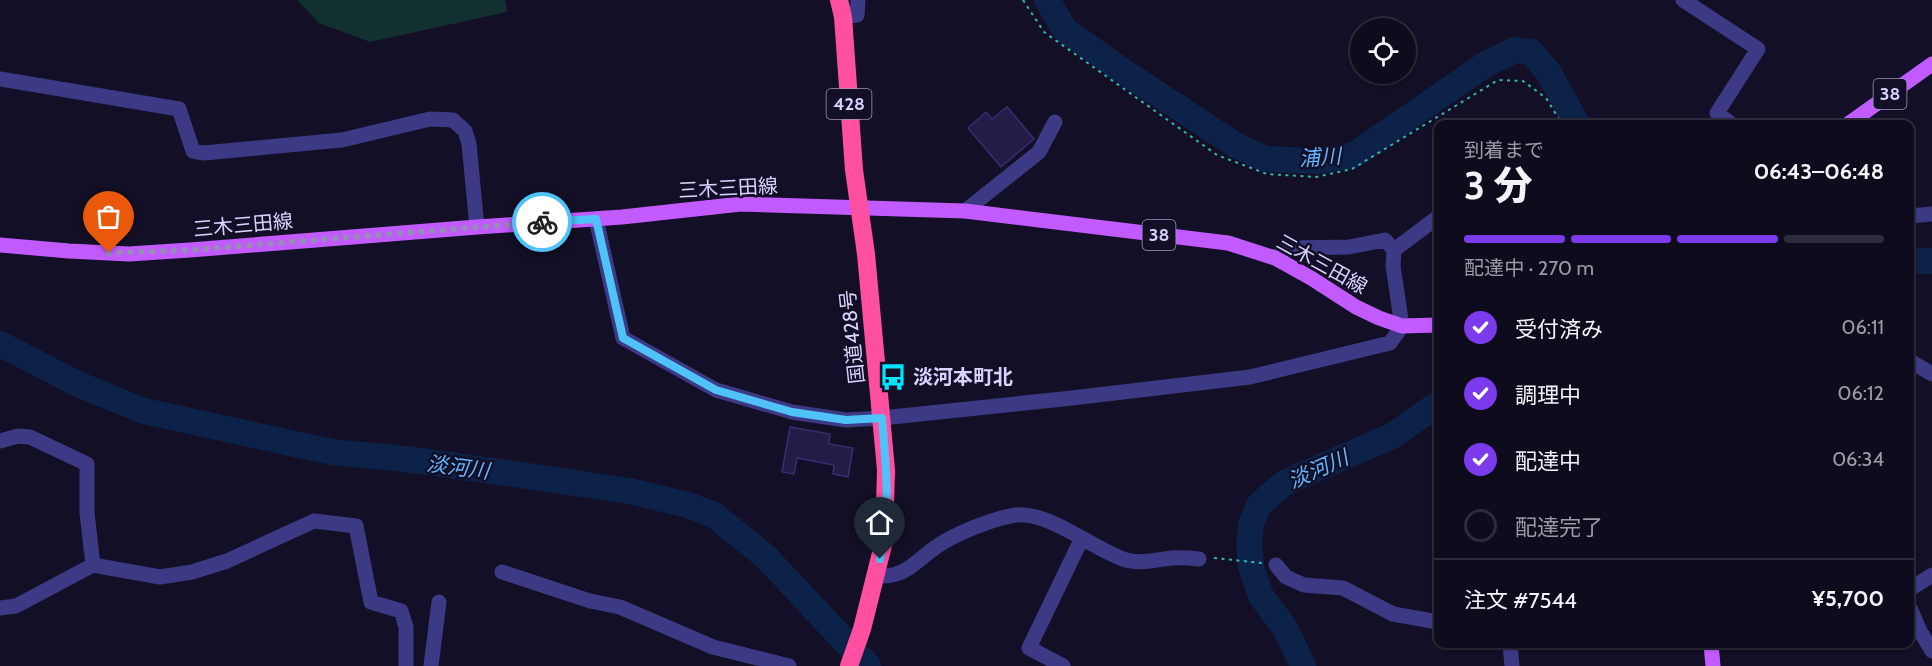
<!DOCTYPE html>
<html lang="ja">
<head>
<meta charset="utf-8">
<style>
	:root { --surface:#0e0b1c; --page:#171425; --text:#f1f3f6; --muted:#9b9ba3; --line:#2e2b3b; --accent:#7c3aed }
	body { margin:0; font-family:Cabin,"Noto Sans JP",sans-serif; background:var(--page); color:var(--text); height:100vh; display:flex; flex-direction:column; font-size:22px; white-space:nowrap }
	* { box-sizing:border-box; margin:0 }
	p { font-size:20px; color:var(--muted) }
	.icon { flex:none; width:33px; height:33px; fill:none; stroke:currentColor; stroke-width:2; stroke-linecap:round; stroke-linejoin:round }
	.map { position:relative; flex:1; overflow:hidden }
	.panel { position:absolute; left:1434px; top:120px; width:480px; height:528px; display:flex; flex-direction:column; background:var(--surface); border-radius:12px; box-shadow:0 2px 4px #0004,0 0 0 2px var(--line) }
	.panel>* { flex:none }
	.tools { position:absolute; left:1350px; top:18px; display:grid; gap:12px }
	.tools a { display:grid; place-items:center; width:66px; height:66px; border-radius:50%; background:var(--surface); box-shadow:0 2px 4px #0004,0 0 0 2px var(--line); font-size:30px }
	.pin { position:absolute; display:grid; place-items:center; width:51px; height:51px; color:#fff; margin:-62px -26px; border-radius:50% 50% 50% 0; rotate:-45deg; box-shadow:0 0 6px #0007 }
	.pin .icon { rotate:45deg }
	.courier { position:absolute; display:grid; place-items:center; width:60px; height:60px; margin:-30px; border:4px solid #4fc3f7; border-radius:50%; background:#fff; color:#222; box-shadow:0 2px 8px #0007 }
	.headline em { font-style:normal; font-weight:800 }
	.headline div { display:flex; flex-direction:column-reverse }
	.headline { display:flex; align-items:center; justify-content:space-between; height:102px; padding:0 30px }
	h1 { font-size:39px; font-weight:800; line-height:45px }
	.bar { display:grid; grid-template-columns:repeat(4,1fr); gap:9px 6px; align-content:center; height:72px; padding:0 30px }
	.bar i { height:8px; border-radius:4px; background:var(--line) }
	.bar .selected { background:var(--accent) }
	.bar p { grid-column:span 4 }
	.line { display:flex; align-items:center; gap:15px; padding:0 30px; border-top:2px solid var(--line) }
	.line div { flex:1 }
	ol { padding:0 30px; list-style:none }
	li { display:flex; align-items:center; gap:18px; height:66px }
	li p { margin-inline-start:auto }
	li .icon { padding:6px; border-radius:50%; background:var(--accent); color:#fff; stroke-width:4 }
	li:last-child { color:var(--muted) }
	li i { width:33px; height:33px; border:3px solid var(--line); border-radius:50% }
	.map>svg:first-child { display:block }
	.green { fill:#12302f }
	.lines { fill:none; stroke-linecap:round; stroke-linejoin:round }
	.river { stroke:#0c2248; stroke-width:26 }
	.building { fill:#241b47; stroke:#3b2d73; stroke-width:1.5 }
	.path { stroke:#2fb8b0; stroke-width:2; stroke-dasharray:3 4.5; stroke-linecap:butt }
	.minor { stroke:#3d3a85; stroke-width:15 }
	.major { stroke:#c25bff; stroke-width:15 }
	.highway { stroke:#ff4fa3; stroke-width:18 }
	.done { stroke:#948fb3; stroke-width:6; stroke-dasharray:0 10.8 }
	.route { stroke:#4fc3f7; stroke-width:8 }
	.labels { text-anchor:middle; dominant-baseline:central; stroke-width:5; stroke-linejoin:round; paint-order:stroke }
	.shield { fill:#130f26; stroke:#9e99be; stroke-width:1.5 }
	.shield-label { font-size:18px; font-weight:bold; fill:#d9d4ff }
	.street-label { font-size:20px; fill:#d9d4ff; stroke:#130f26 }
	.poi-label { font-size:20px; font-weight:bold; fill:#d9d4ff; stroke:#130f26; text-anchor:start }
	.water-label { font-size:21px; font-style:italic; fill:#62b6ff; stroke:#130f26 }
</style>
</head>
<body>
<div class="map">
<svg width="1932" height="666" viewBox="0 0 1932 666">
	<rect width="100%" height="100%" fill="#130f26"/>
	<path class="green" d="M297 0H505L507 12 370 42 319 23Z"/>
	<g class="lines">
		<path class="river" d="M1047 0 1065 30 1123 71 1237 146 1266 159 1319 161 1354 155 1486 64 1515 50 1531 52 1549 73 1577 124
			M1910 261H1932
			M0 344 80 385 144 411 332 452 405 459 514 474 629 491 688 505 714 515 765 556 868 666
			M1303 666 1285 628 1261 596 1251 567 1249 544 1251 524 1259 505 1284 483 1392 436 1438 404"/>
	</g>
	<path class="building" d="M1007 107 1034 139 1001 167 968 128 986 112 992 119Z
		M790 427 830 434 829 444 853 448 848 477 833 474 834 465 797 458 794 474 782 472Z"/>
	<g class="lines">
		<path class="path" d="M1023 0 1044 32 1217 155 1267 174 1316 177 1352 169 1498 80 1523 81 1546 98 1562 124
			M1214 558 1262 563"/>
		<path class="minor" d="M1683 0 1758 49 1717 113 1731 124
			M843 17 857 15 858 0
			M0 79 179 109 193 151 204 153 342 140 430 119 453 120 465 131 469 144 477 227
			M965 211 1039 152 1055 122
			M1910 216 1932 214
			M596 219 623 338 716 390 792 412 846 420 882 418 1072 398 1250 377 1390 343 1402 326 1393 266 1394 250 1438 217
			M1275 258 1287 248 1349 247 1385 240 1394 250
			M1910 361 1932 374
			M0 441 18 436 30 437 87 464V513L93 565 160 577 192 572 227 561 314 521 356 526 371 602 401 611 406 627V666
			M1276 565 1286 577 1304 585 1343 588 1393 614 1438 622
			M502 572 590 601 620 607 713 647 789 666
			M876 576C906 578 914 562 936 547 954 534 994 518 1016 515 1049 511 1094 550 1126 560 1141 564 1156 560 1172 558 1181 557 1190 558 1199 559
			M1910 589 1932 575
			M0 608 16 606 93 565
			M1910 608 1920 631 1932 651
			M1510 644 1512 666
			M431 666 439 602
			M1063 666 1029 648 1082 538"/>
		<path class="major" d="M1848 124 1932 64
			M0 245 69 251 129 254 190 250 477 227 622 217 741 204 965 211 1228 243 1275 258 1311 278 1356 307 1379 318 1402 326 1438 325
			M1711 644 1713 666"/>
		<path class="highway" d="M839 0 843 17 854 170 866 254 886 470 884 541 862 629 849 666"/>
	</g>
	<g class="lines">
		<path class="done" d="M109 253 190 250 542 222"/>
		<path class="route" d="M542 222 596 219 623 338 716 390 792 412 846 420 882 418C886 464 891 514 880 559"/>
	</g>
	<defs>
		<symbol id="bus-bare" viewBox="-9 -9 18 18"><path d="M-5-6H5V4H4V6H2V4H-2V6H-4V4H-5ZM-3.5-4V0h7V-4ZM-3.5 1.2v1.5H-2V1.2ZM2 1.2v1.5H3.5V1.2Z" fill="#00e5ff" stroke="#130f26" stroke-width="2.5" paint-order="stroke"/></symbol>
	</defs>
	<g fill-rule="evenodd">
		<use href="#bus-bare" x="874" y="358" width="38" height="38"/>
	</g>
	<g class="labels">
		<g class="shield">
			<rect x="1873.5" y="79" width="33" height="30" rx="4.5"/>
			<rect x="826.5" y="89" width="45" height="30" rx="4.5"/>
			<rect x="1142.5" y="220" width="33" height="30" rx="4.5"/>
		</g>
		<g class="shield-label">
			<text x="1890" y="94">38</text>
			<text x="849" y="104">428</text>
			<text x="1159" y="235">38</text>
		</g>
		<g class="street-label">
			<text transform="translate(728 188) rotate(-3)">三木三田線</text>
			<text transform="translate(243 225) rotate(-5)">三木三田線</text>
			<text transform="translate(1322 264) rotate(29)">三木三田線</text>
			<text transform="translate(852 337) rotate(-96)">国道428号</text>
		</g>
		<g class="poi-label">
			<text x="913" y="377">淡河本町北</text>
		</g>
		<g class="water-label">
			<text transform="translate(1320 157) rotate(-4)">浦川</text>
			<text transform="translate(458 467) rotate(7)">淡河川</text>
			<text transform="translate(1318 469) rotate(-24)">淡河川</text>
		</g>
	</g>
</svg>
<div class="tools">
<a><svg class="icon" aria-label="locate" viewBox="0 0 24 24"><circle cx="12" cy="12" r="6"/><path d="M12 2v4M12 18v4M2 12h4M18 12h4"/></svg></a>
</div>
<div class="pin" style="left:109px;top:253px;background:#ea580c"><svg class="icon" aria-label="bag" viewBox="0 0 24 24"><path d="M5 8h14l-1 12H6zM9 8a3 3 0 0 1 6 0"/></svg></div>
<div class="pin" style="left:880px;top:559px;background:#1f2937"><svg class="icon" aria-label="home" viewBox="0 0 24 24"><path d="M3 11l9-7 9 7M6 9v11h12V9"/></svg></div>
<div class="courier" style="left:542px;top:222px"><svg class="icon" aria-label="bike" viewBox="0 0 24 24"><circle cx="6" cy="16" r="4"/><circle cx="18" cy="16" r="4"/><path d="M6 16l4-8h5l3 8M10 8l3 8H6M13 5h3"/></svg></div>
<section class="panel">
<div class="headline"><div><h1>3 分</h1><p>到着まで</p></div><em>06:43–06:48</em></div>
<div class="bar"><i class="selected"></i><i class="selected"></i><i class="selected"></i><i></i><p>配達中 · 270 m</p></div>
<ol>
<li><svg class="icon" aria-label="check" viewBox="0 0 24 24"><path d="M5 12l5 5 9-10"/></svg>受付済み<p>06:11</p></li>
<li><svg class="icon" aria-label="check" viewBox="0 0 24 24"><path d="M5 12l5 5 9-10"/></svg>調理中<p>06:12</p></li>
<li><svg class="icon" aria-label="check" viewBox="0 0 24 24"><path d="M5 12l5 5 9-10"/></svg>配達中<p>06:34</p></li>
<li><i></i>配達完了</li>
</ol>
<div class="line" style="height:78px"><div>注文 #7544</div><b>¥5,700</b></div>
</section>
</div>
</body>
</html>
